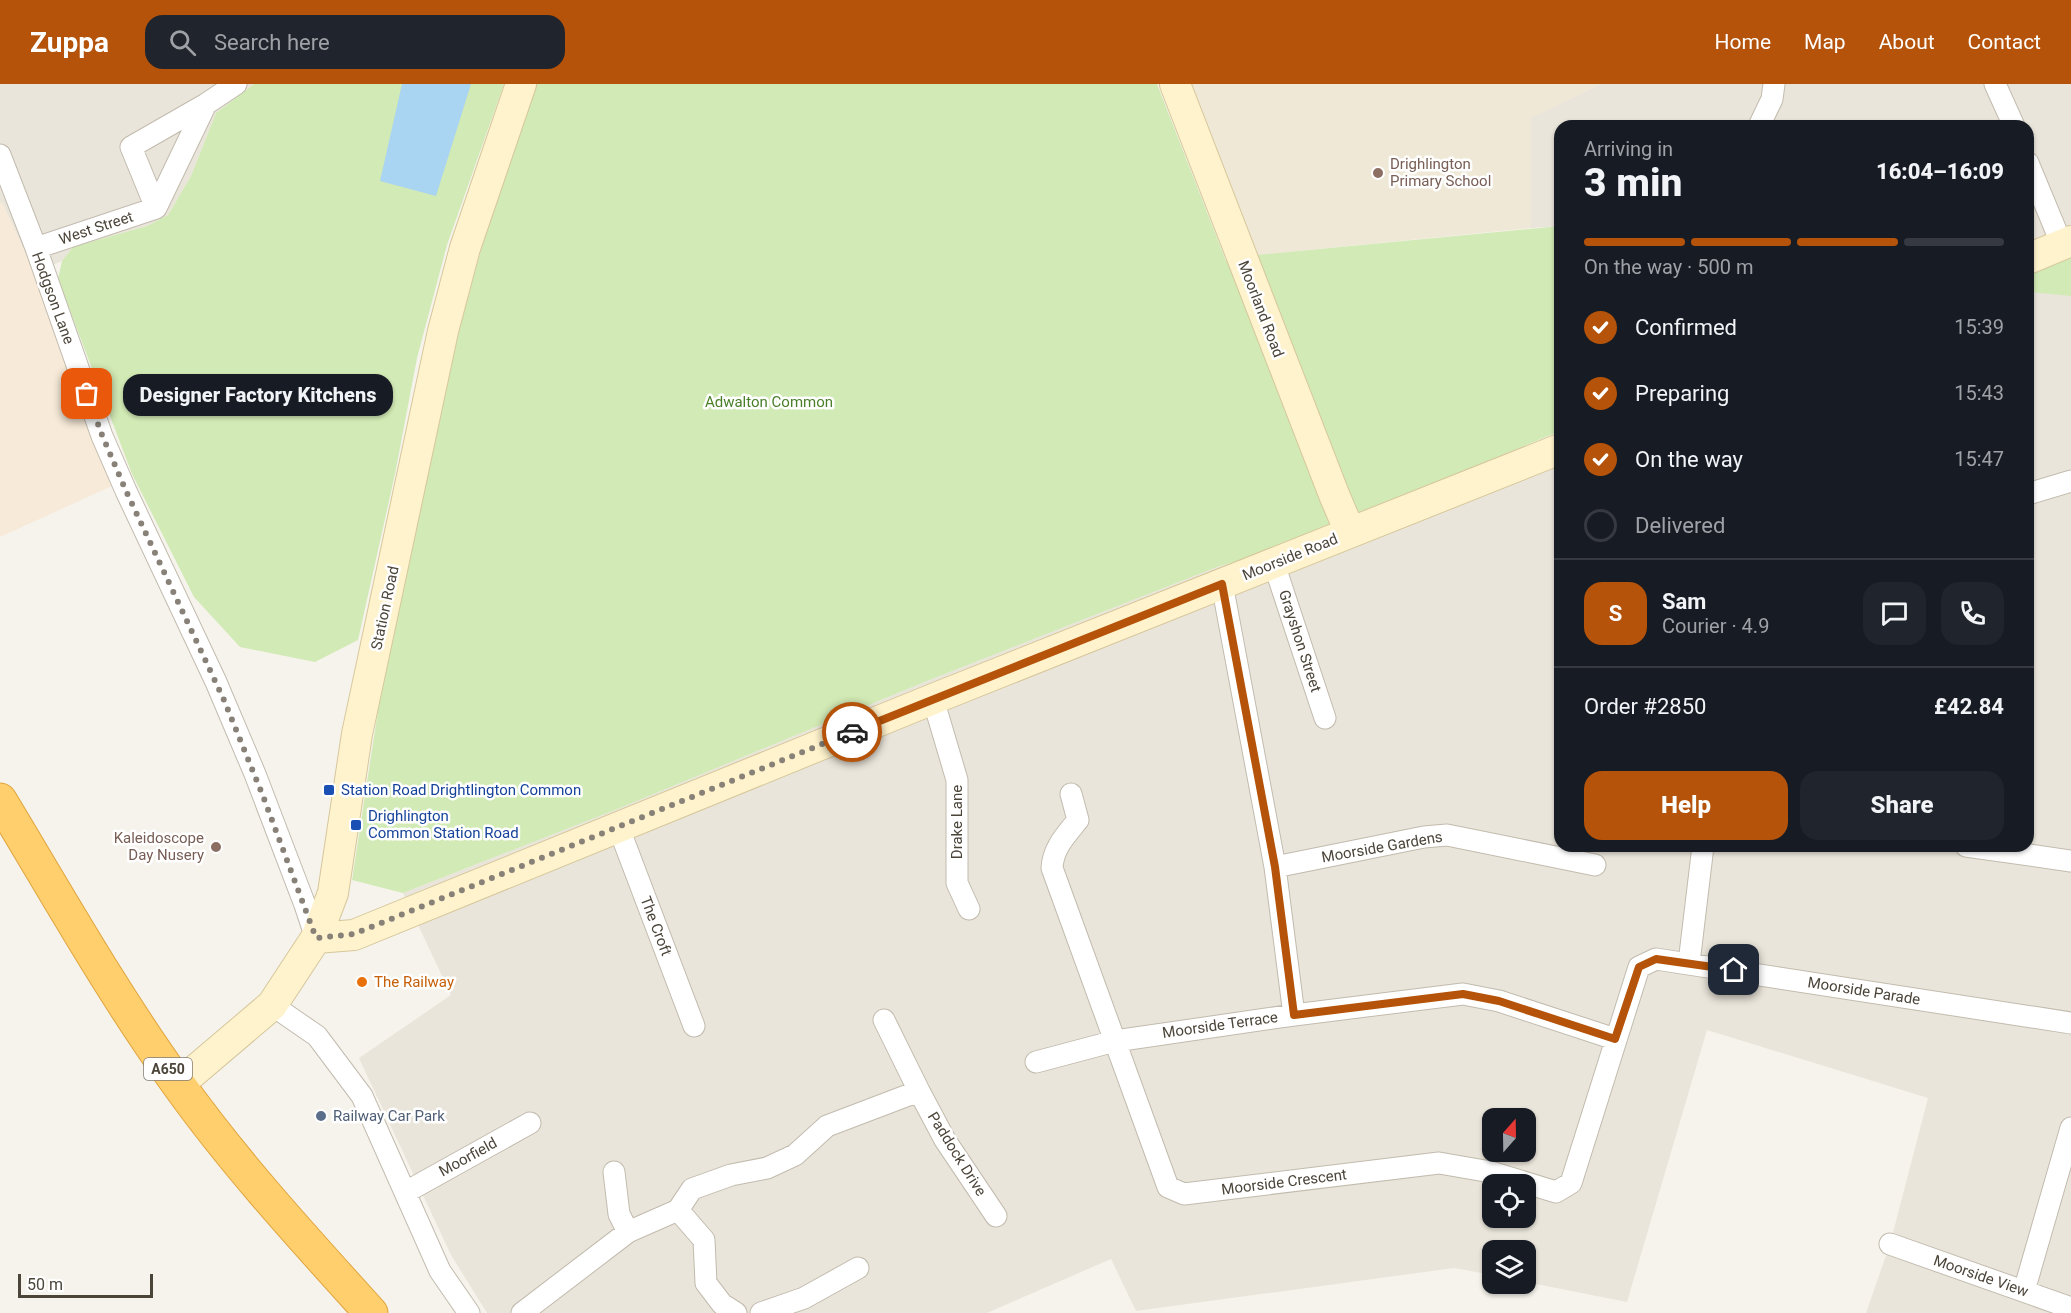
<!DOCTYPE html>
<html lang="en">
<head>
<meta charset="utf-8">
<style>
	:root { --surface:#171b24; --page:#20242c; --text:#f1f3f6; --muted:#9ea1a6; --line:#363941; --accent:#b45309 }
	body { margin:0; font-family:Roboto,sans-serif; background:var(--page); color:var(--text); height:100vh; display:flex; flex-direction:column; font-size:22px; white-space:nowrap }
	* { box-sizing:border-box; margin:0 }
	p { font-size:20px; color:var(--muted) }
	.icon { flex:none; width:33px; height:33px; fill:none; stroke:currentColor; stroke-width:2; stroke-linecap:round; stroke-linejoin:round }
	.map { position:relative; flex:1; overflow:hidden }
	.side { position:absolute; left:1554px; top:36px; width:480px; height:732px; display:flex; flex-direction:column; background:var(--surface); border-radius:18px; box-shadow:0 2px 4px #0004 }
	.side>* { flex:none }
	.needle { width:39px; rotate:20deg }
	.tools { position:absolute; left:1482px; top:1024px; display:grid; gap:12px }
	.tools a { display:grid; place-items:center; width:54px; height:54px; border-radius:12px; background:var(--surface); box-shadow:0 2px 4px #0004; font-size:30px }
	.scale { position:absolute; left:18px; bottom:15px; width:135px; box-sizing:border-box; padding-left:6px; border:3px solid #4b4439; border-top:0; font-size:16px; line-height:21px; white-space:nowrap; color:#4b4439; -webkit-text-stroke:4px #fff; paint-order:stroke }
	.pin { position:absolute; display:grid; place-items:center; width:51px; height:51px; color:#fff; margin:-26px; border-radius:12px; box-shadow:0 3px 9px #0006 }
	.courier { position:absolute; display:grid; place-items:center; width:60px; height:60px; margin:-30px; border:4px solid #b45309; border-radius:50%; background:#fff; color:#222; box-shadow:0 2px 8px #0007 }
	.bubble { position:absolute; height:42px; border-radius:18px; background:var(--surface); box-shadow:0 2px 4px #0004; font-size:20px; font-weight:800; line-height:42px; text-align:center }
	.overview em { font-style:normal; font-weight:800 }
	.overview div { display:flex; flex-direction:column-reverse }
	.overview { display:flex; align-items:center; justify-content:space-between; height:102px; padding:0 30px }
	h1 { font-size:39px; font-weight:800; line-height:45px }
	.bar { display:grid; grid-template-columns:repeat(4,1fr); gap:9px 6px; align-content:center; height:72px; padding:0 30px }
	.bar i { height:8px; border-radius:4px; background:var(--line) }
	.bar .active { background:var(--accent) }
	.bar p { grid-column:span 4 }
	.line { display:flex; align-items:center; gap:15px; padding:0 30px; border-top:2px solid var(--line) }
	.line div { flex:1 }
	.round { display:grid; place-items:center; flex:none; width:63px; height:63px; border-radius:18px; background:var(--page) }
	ol { padding:0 30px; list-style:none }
	li { display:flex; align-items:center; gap:18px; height:66px }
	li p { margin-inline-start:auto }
	li .icon { padding:6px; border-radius:50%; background:var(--accent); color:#fff; stroke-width:4 }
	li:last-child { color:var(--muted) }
	li i { width:33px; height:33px; border:3px solid var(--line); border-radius:50% }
	.cta { display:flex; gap:12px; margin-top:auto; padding:12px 30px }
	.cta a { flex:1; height:69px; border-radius:18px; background:var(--accent); color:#fff; font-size:24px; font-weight:800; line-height:69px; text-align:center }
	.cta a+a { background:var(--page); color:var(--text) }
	header { display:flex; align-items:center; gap:36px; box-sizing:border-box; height:84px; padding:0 30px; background:var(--accent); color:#fff }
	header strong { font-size:28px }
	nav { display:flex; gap:33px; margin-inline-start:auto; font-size:21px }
	.search { width:420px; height:54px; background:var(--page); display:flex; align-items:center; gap:15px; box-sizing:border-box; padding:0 21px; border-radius:18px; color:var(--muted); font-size:22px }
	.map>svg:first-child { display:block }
	.residential { fill:#eae5da; fill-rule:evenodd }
	.commercial { fill:#f7ead8 }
	.education { fill:#efe8d6 }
	.green { fill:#d2eab5 }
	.water { fill:#a9d4f2 }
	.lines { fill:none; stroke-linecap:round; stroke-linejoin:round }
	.street-casing { stroke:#c2bbae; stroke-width:23 }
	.secondary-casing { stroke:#d6c79b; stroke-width:32 }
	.highway-casing { stroke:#e0a43c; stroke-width:35 }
	.street { stroke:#fff; stroke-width:21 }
	.secondary { stroke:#fff3cd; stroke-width:30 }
	.highway { stroke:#ffcf6e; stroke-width:33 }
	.done { stroke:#878178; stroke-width:6; stroke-dasharray:0 10.8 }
	.route { stroke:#b45309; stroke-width:8 }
	.education-dot { fill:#8d6e63; stroke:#fff; stroke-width:2 }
	.transit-dot { fill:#1a4fb4; stroke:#fff; stroke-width:2 }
	.food-dot { fill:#e8710a; stroke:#fff; stroke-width:2 }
	.service-dot { fill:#5c6f8a; stroke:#fff; stroke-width:2 }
	.labels { text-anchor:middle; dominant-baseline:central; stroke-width:5; stroke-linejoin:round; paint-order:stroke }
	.shield { fill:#fff; stroke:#817c74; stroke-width:1.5 }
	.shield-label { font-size:14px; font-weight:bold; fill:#4b4439 }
	.education-label { font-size:15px; fill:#785e54; stroke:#fff; text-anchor:start }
	.street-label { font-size:15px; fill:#4b4439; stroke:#fff }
	.park-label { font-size:15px; fill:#4a7f2a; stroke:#fff }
	.transit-label { font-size:15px; fill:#164399; stroke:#fff; text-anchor:start }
	.food-label { font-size:15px; fill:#c56008; stroke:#fff; text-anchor:start }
	.service-label { font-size:15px; fill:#4e5e75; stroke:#fff; text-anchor:start }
</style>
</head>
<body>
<header>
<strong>Zuppa</strong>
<div class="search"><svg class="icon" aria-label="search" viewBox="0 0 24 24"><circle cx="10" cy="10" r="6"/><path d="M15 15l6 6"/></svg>Search here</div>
<nav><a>Home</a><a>Map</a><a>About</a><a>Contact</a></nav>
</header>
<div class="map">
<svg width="2071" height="1229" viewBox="0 0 2071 1229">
	<rect width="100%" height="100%" fill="#f6f3ec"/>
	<path class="residential" d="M0 0H254L216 29 191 92 168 131 147 142 73 163 62 177 35 189 2 119H0Z
		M1601 0H2071V1229H1866L1890 1160 1928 1014 1707 946 1627 1218 1526 1198V1167H1492V1191L1454 1184 1136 1227 1111 1175 987 1229H487L451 1171 359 974 451 911 403 809 615 726 922 599 1217 483 1268 468 1315 446 1426 403 1560 348V762H2028V42H1560V142L1531 144V33ZM1492 1035H1526V1068H1492ZM1492 1101H1526V1134H1492Z"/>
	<path class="commercial" d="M2 118 35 189 112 402 0 453V119Z"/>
	<path class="education" d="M1190 0H1601L1531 34V144L1257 171Z"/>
	<path class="green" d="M254 0H504L447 161 417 274 395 390 358 556 315 578 240 563 194 513 132 390 58 195 62 177 73 163 147 142 168 131 191 92 216 29Z
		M536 0H1157L1226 177 1257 171 1560 142V347L1426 403 1315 446 1268 468 1217 483 922 599 615 726 403 809 352 796 381 607 447 290 488 140Z
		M2071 174V212L2028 208V191Z"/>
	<path class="water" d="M402 0H471L436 112 380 97Z"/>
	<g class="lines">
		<defs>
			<path id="street" d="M1995 0 2014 42
				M1759 42 1772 15 1774 0
				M0 71 36 164 102 352 126 407 216 598 255 690 305 821 316 854
				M2028 79 2062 161
				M156 124 131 63 206 20
				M36 164 156 124 206 20 236 0
				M2028 410 2071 397
				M1274 480 1325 634
				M1222 500 1275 783 1294 931
				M933 615 957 696V799L969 825
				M1071 710 1078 736C1066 751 1053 764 1052 784L1168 1103 1184 1110 1439 1079 1491 1088 1556 1108 1571 1099 1639 883 1656 875 2071 939
				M618 742 694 942
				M1966 762 2071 777
				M1275 783 1424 753 1447 751 1595 781
				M1689 879 1703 762
				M272 921 317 952 362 1012 440 1187 469 1229
				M884 936 919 1007
				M1036 978 1115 957 1294 931 1463 910 1499 917 1615 955
				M614 1088 619 1130 628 1148
				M406 1108 530 1039
				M678 1126 704 1156 706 1199 722 1220 736 1229
				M1890 1160 2071 1224
				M2024 1207 2071 1044
				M522 1229 628 1148 678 1126 692 1105 731 1091 767 1084 795 1071 827 1042 919 1007 945 1056 996 1132
				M761 1229 804 1214 858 1184"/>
			<path id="secondary" d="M1175 0 1335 413 1350 448
				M2028 175 2071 157
				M316 854 354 851 933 615 1560 365
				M178 1001 272 921 316 854 333 809 357 650 443 247 465 164 521 0"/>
			<path id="highway" d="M0 716C58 812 113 910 178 1000 236 1081 304 1155 371 1229"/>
		</defs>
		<use href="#street" class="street-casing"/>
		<use href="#secondary" class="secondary-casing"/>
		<use href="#highway" class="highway-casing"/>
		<use href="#street" class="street"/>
		<use href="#secondary" class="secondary"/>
		<use href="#highway" class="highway"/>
	</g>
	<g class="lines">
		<path class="done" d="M87 310 102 351 126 407 224 616 263 712 316 854 354 850 852 648"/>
		<path class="route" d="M852 648 1222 500 1275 783 1294 931 1463 910 1499 917 1615 955 1639 883 1656 875 1734 886"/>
	</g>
	<g class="education-dot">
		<circle cx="1378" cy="89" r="6"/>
		<circle cx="216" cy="763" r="6"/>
	</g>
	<g class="transit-dot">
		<rect x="323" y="700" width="12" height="12" rx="3"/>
		<rect x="350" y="735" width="12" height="12" rx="3"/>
	</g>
	<circle class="food-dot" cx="362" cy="898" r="6"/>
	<circle class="service-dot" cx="321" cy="1032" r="6"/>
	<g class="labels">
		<rect class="shield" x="144" y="974" width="48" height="22" rx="4.5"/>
		<g class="shield-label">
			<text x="168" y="985">A650</text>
		</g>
		<g class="education-label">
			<text x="1390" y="80">Drighlington<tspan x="1390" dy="17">Primary School</tspan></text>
			<text x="204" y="754" text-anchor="end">Kaleidoscope<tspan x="204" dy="17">Day Nusery</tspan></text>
		</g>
		<g class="street-label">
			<text transform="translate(96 144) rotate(-18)">West Street</text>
			<text transform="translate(53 214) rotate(70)">Hodgson Lane</text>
			<text transform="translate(1261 225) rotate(69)">Moorland Road</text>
			<text transform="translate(1290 473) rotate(-22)">Moorside Road</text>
			<text transform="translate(385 524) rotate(-78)">Station Road</text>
			<text transform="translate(1300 557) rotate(72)">Grayshon Street</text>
			<text transform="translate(957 738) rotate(-90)">Drake Lane</text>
			<text transform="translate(1382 763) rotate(-10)">Moorside Gardens</text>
			<text transform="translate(656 842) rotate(69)">The Croft</text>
			<text transform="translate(1864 907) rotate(9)">Moorside Parade</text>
			<text transform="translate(1220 941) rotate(-8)">Moorside Terrace</text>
			<text transform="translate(957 1070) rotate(58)">Paddock Drive</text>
			<text transform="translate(468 1073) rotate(-29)">Moorfield</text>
			<text transform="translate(1284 1098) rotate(-7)">Moorside Crescent</text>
			<text transform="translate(1981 1192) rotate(19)">Moorside View</text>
		</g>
		<g class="park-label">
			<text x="769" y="318">Adwalton Common</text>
		</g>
		<g class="transit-label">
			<text x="341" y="706">Station Road Drightlington Common</text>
			<text x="368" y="732">Drighlington<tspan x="368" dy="17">Common Station Road</tspan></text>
		</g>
		<g class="food-label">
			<text x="374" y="898">The Railway</text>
		</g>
		<g class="service-label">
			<text x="333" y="1032">Railway Car Park</text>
		</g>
	</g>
</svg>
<div class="tools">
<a><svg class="needle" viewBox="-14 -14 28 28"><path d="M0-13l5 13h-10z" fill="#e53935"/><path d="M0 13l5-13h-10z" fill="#9ea1a6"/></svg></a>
<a><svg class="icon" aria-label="locate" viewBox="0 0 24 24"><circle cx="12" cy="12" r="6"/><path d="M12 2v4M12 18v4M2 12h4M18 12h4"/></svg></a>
<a><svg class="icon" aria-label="layers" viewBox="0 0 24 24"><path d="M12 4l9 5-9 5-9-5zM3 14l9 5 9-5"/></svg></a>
</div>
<div class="scale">50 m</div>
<div class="pin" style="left:87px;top:310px;background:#ea580c"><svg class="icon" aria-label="bag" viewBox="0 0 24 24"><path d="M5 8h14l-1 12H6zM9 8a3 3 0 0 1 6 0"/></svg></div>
<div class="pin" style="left:1734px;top:886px;background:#1f2937"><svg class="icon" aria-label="home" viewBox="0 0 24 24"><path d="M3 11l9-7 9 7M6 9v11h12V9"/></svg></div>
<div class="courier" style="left:852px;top:648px"><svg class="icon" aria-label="car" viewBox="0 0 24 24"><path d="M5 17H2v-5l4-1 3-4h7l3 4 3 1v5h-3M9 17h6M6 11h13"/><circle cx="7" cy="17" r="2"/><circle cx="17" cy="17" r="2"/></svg></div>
<div class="bubble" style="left:123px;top:290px;width:270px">Designer Factory Kitchens</div>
<section class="side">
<div class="overview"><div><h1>3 min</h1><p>Arriving in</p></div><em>16:04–16:09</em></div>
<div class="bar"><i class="active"></i><i class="active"></i><i class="active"></i><i></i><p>On the way · 500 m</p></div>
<ol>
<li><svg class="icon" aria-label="check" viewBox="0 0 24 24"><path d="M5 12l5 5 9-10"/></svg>Confirmed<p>15:39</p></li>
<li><svg class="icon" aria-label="check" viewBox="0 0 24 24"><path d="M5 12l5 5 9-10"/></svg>Preparing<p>15:43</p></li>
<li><svg class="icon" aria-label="check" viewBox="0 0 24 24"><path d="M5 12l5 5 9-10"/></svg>On the way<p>15:47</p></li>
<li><i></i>Delivered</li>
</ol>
<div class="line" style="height:108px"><b class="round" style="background:var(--accent);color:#fff">S</b><div><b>Sam</b><p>Courier · 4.9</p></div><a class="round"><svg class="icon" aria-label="chat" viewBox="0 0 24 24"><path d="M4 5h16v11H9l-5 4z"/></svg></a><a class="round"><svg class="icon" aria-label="phone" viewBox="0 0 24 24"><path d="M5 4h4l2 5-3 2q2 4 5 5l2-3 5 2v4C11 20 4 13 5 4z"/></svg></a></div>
<div class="line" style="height:78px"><div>Order #2850</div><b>£42.84</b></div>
<div class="cta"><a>Help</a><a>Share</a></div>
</section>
</div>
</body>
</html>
